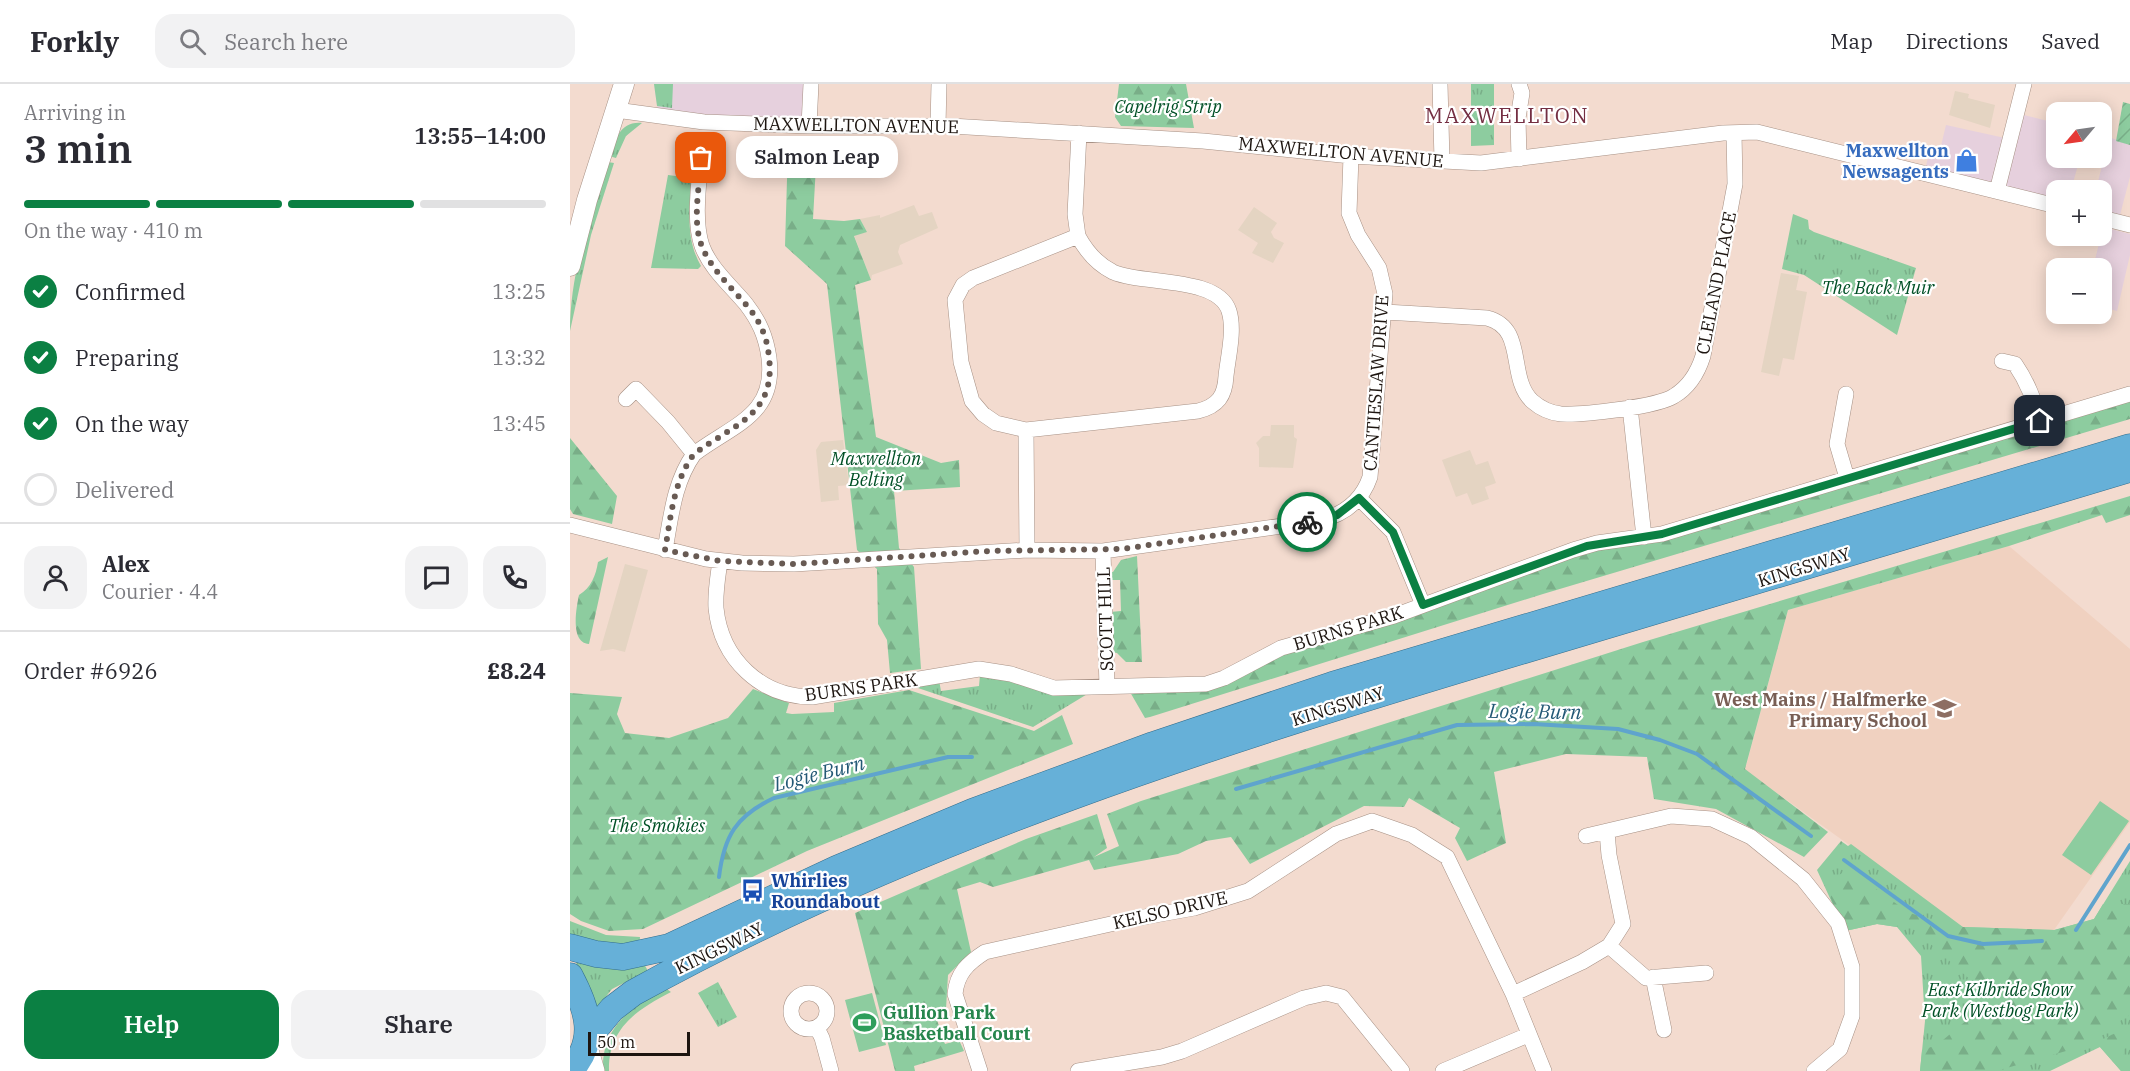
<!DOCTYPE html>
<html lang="en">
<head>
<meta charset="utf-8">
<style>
	:root { --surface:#fff; --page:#f2f2f3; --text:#2b2b33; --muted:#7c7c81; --line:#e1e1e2; --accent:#0b8043 }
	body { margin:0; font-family:"IBM Plex Serif",serif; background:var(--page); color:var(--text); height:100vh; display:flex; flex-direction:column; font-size:22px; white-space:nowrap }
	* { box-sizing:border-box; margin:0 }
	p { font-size:20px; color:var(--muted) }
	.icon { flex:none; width:33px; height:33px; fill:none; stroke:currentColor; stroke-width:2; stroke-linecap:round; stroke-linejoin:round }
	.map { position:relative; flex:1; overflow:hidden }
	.side { display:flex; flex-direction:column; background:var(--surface); width:570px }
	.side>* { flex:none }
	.needle { width:39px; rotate:241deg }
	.tools { position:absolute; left:1476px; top:18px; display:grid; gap:12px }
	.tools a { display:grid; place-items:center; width:66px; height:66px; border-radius:12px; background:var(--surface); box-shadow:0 3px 15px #0003; font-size:30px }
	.scale { position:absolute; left:18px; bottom:15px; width:102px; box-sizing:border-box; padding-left:6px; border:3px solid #1d1510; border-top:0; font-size:16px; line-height:21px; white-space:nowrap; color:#1d1510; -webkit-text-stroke:4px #fff; paint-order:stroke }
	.pin { position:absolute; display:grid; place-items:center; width:51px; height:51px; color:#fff; margin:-26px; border-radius:12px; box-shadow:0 3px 9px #0006 }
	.courier { position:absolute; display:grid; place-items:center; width:60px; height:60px; margin:-30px; border:4px solid #0b8043; border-radius:50%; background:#fff; color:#222; box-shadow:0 2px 8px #0007 }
	.bubble { position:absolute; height:42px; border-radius:18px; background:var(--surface); box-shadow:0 3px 15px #0003; font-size:20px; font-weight:600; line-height:42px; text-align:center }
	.summary em { font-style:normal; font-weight:600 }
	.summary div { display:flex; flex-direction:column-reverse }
	.summary { display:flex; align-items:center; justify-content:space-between; height:102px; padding:0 24px }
	h1 { font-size:39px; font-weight:600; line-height:45px }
	.bar { display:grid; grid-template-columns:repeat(4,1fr); gap:9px 6px; align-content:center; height:72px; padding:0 24px }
	.bar i { height:8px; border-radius:4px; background:var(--line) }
	.bar .active { background:var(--accent) }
	.bar p { grid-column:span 4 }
	.line { display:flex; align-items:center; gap:15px; padding:0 24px; border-top:2px solid var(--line) }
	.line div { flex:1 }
	.round { display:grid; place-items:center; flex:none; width:63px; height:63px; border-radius:18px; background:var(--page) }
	ol { padding:0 24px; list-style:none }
	li { display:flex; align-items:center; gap:18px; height:66px }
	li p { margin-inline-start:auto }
	li .icon { padding:6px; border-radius:50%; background:var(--accent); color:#fff; stroke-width:4 }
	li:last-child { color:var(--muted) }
	li i { width:33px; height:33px; border:3px solid var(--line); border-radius:50% }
	.button { display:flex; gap:12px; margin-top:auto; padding:12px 24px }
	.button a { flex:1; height:69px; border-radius:18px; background:var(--accent); color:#fff; font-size:24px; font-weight:600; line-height:69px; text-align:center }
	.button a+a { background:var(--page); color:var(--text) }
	header { display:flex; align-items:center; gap:36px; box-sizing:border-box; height:84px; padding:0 30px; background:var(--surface); border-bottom:2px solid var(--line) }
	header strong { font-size:28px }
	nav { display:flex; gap:33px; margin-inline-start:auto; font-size:21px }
	.search { width:420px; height:54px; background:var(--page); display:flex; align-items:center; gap:15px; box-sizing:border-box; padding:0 21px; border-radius:18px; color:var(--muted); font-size:22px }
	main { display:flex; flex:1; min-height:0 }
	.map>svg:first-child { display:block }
	.commercial { fill:#e6d0dd }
	.industrial { fill:#e4d4c2 }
	.built { fill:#f0d1c0 }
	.grass { fill:url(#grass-tufts) }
	.forest { fill:url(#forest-firs) }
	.garden { fill:url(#garden-furrows) }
	.pitch { fill:#8dcc9f }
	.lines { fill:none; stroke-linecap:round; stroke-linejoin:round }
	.stream { stroke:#5fa4cd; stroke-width:4 }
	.minor-casing { stroke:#a79185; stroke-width:16 }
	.tertiary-casing { stroke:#a79185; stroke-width:21 }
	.secondary-casing { stroke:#a79185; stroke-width:22 }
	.trunk-casing { stroke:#336d8c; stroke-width:27 }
	.minor { stroke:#fff; stroke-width:15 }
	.tertiary { stroke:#fff; stroke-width:20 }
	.secondary { stroke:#fff; stroke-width:21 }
	.trunk { stroke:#66b0d8; stroke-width:26 }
	.done { stroke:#685a53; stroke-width:6; stroke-dasharray:0 10.8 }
	.route { stroke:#0b8043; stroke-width:8 }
	.labels { text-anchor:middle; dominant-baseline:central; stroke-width:4.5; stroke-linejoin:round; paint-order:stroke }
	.park-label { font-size:18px; font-style:italic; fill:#005026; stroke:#fff }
	.street-label { font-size:18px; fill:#1d1510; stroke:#fff }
	.shop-label { font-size:18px; font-weight:bold; fill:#366cbe; stroke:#fff; text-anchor:end }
	.education-label { font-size:18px; font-weight:bold; fill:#785e54; stroke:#fff; text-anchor:end }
	.transit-label { font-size:18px; font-weight:bold; fill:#164399; stroke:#fff; text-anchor:start }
	.leisure-label { font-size:18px; font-weight:bold; fill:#27864d; stroke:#fff; text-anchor:start }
	.water-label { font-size:20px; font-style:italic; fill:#245976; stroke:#fff }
	.quarter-label { font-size:21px; letter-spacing:1.5px; fill:#742e42; stroke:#fff }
</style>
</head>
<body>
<header>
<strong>Forkly</strong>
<div class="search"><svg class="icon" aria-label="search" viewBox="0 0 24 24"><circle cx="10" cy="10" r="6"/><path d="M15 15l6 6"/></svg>Search here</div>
<nav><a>Map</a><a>Directions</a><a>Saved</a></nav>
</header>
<main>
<section class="side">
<div class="summary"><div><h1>3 min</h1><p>Arriving in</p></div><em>13:55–14:00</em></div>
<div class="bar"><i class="active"></i><i class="active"></i><i class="active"></i><i></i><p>On the way · 410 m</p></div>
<ol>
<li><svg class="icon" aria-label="check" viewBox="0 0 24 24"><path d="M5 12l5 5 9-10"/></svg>Confirmed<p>13:25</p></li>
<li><svg class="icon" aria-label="check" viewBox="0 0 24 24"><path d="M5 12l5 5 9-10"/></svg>Preparing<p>13:32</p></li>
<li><svg class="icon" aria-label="check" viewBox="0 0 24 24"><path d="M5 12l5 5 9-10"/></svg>On the way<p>13:45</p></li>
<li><i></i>Delivered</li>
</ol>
<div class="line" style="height:108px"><a class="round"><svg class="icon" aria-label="person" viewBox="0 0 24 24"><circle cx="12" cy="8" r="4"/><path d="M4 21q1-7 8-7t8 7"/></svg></a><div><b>Alex</b><p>Courier · 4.4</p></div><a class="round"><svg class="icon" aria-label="chat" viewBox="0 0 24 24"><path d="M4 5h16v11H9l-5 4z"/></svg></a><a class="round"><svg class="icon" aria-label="phone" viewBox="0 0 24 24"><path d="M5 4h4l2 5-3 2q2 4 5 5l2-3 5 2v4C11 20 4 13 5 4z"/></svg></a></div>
<div class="line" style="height:78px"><div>Order #6926</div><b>£8.24</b></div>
<div class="button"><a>Help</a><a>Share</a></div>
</section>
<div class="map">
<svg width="1560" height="987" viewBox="0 0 1560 987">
	<defs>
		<pattern id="grass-tufts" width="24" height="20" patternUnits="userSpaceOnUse" patternTransform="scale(1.5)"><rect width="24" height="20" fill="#8dcc9f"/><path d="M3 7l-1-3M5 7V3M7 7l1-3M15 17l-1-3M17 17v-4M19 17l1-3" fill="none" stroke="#79ae88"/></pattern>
		<pattern id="forest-firs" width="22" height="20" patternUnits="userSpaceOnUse" patternTransform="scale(1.5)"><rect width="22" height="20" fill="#8dcc9f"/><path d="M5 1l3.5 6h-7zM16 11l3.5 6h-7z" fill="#79ae88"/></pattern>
		<pattern id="garden-furrows" width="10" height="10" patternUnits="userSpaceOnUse" patternTransform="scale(1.5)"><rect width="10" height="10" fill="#8dcc9f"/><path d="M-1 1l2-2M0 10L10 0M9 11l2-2" fill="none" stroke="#79ae88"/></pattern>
	</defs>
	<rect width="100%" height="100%" fill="#f3dbcf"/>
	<path class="commercial" d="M84 0H237L234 30 227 36 150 34 88 27Z
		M1442 28 1486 39V74H1510L1501 106H1486V115L1356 82 1359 69 1369 70 1376 41 1435 54Z
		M1539 53 1560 61V93L1550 131 1532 126V106H1526Z
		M1533 143 1560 150V171L1547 227 1532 223V184H1523Z"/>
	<path class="industrial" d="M1385 7 1399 10 1398 14 1425 21 1420 44 1379 31Z
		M344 121 349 132 362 128 368 144 330 161 328 168 333 180 302 191 301 196 284 151 296 148 290 135 310 131V134Z
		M684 123 707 139 701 148 704 154 714 159 703 179 682 169 688 159 668 146Z
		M1211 189 1229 192 1226 206 1237 208 1224 276 1213 274 1209 292 1191 288Z
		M701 341H724V353L727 355 723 384 689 383V364L686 359 693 352H700Z
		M273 356 279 401 268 402 269 416 251 418 246 366 251 358Z
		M900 366 906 381 918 377 926 399 915 403 919 415 902 421 897 409 886 413 872 376Z
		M55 480 78 486 55 568 43 565 30 567Z"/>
	<path class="built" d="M1439 462 1560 565V738L1484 846 1393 843 1175 686 1218 526Z"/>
	<path class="grass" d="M84 0H103L102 24 87 22Z
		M901 0H924V61L901 62Z
		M72 39 56 52 46 74 39 72C46 55 50 37 72 39Z
		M38 78 44 79 21 151 0 247C0 188 20 133 38 78Z
		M98 91 121 94C120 126 115 154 131 182L128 185 81 184Z
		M1223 130 1238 136 1239 145 1244 148 1346 184 1327 251 1234 191 1212 185Z
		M410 591 519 609 463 643 345 603 369 596 371 607 409 602Z
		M1271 757 1278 762 1281 760 1393 843 1484 846 1524 835 1560 777V987H1551L1530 963 1480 987H1350L1355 937 1351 872 1327 843 1307 840 1275 847 1247 786Z
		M0 837 36 851 70 853 69 863 56 865 0 851Z
		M3 872 73 878 78 887 42 905 27 924Z
		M148 898 167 933 148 943 128 909Z
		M94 903 101 908C66 926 38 945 39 987H33C31 943 61 924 94 903Z"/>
	<path class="forest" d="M549 0H616L624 44 551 42 545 33Z
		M218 62 247 63 243 135 274 137 290 135 297 148 284 152 301 196 285 201 306 353 371 379 389 376 390 403 324 407 329 464 344 483 351 585 320 589 317 556 308 540 307 485 287 466 257 200 215 162Z
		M1560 316V335L973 510 580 633 575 634 560 608 628 607 714 570 1014 468Z
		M0 354 47 412 42 440 3 430 0 425Z
		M1560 412V431L1536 439 1532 431 1439 462 1218 526 1175 685 1258 748 1234 773 1146 725 1084 715 1077 673 996 670 924 688 936 759 897 777 885 754 890 744 839 714 834 723 794 722 680 780 661 753 636 757 608 770 524 786 519 776 423 803 410 798 387 805 401 868 378 891 376 925 365 930 375 960 389 956 394 967 344 982 345 987H325L285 829 456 755 527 730 537 764 524 773 549 762 537 730 571 717 1073 558Z
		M567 472 572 578H556L547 569 541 568 540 528 551 527 550 496H539V488H543L551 476Z
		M38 473 19 560C0 559 6 525 9 511 21 504 26 491 28 478Z
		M183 605 219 619 216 629 222 630 264 628V619L339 606 464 647 492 631 503 660 237 767 73 845 39 847 11 837 0 830V609L52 613 47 630 55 649 99 654 158 634Z
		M1275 787 1291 794 1339 829 1393 843 1485 846 1524 835 1533 820H1560V931L1503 965 1426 987H1350L1352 966 1367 961 1415 921V909L1333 835 1327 843 1307 840 1275 847 1255 801Z
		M1560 942V957L1553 967 1554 987H1551L1530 963 1531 956Z"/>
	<path class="garden" d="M1553 18 1560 20V61L1546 57Z"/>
	<path class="pitch" d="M1530 717 1559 737 1521 791 1492 771Z
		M302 909 316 961 289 968 275 916Z"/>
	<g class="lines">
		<path class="stream" d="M666 705 887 641 964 640 1048 645 1090 656 1127 670 1241 752
			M1274 776 1378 852 1413 860 1472 857
			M149 793C154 752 166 732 204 714L378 673H402
			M1506 846 1560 761"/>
		<defs>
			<path id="minor" d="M870 0 872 77
				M949 0 952 9 948 34 949 75
				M46 26 134 38 239 42H381L633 57 781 72 911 79 1153 49 1187 48 1486 122
				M368 41 369 0
				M239 42 241 0
				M1427 107 1454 0
				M1532 134 1560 141
				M508 152C516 167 527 180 543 188 572 201 648 192 659 227 665 246 658 273 656 292 655 312 648 322 628 327L456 346 426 339 413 330 402 317 391 278 385 216 393 201 403 194 508 152 505 130 509 49
				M815 228 917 234C957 244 937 293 962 317 970 324 981 329 991 330 1013 331 1087 323 1104 312 1119 303 1128 288 1133 272L1165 100 1164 49
				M1432 277 1445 280C1458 299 1464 316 1470 337
				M1276 310 1267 360 1277 394
				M56 315 66 305 98 338 124 370
				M1060 323 1074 453
				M456 346 457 466
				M789 414 823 448 853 521
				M0 441 136 475 172 479 224 480 457 466 533 467 748 437C773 431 792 417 800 393L815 210 809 184 788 151 779 129 781 72
				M95 466C101 433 104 398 124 370 164 340 206 331 199 274 196 252 189 237 176 220 161 202 140 184 132 162 122 134 131 87 132 57
				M533 467 537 603
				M150 477C148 492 145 508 146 524 151 575 191 613 242 613L409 585 441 590 484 604 636 600 654 594 711 564 824 532 1003 466 1027 459 1092 450 1560 310
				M1016 752 1101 732 1142 735 1181 753 1233 795 1268 839 1282 883V932L1270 965 1244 987
				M1039 862 1076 894 1136 889
				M1083 893 1094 946
				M221 927a18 18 0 1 1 36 0a18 18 0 1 1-36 0Z
				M943 910 1012 878 1039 862 1053 840 1039 771 1037 748
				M247 944 252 954 261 987
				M410 987 385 910C387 889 398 879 415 868L563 835 624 824 678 807 766 750 802 737 842 751 877 773 943 910 974 987
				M508 987 592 973 612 967 734 914 756 909 772 913 832 987
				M873 987 958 951"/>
			<path id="tertiary" d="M0 182 17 116 54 0"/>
			<path id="secondary" d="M17 963 24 987"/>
			<path id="trunk" d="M0 863 26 870 53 873 99 863 266 785 402 728 583 661 762 601 1560 363
				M0 892C18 926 28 956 0 987
				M18 954 42 925 63 909C343 754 650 657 955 566 1157 506 1358 445 1560 385"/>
		</defs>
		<use href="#minor" class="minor-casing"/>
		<use href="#tertiary" class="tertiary-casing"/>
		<use href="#secondary" class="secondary-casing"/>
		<use href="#trunk" class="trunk-casing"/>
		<use href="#minor" class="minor"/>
		<use href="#tertiary" class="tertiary"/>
		<use href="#secondary" class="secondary"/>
		<use href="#trunk" class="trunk"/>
	</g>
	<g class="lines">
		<path class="done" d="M131 74C130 102 121 139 133 165 143 187 163 205 178 223 191 239 197 253 199 273 206 331 164 340 124 370 103 398 101 433 95 466L150 477 224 480 419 467 552 465 737 438"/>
		<path class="route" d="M737 438 767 431 789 414 823 448 853 521 1017 462 1092 450 1470 337"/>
	</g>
	<defs>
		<symbol id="shop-bare" viewBox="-9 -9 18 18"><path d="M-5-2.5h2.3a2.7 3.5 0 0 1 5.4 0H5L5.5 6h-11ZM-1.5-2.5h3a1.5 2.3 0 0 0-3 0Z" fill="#3f7fe0" stroke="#fff" stroke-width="2.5" paint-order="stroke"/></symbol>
		<symbol id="school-bare" viewBox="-9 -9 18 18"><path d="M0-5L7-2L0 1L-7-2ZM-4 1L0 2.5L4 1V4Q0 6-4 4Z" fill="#8d6e63" stroke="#fff" stroke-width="2.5" paint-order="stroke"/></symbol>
		<symbol id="bus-bare" viewBox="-9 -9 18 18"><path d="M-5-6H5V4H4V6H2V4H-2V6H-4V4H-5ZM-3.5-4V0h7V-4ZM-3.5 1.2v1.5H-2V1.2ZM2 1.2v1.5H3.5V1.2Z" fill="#1a4fb4" stroke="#fff" stroke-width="2.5" paint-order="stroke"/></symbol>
		<symbol id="stadium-bare" viewBox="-9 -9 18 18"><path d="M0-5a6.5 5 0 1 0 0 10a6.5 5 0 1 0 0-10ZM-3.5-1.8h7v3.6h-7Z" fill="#2e9e5b" stroke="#fff" stroke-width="2.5" paint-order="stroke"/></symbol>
	</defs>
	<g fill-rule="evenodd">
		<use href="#shop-bare" x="1380" y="60" width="33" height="33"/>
		<use href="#school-bare" x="1358" y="608" width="33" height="33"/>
		<use href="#bus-bare" x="166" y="790" width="33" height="33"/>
		<use href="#stadium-bare" x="278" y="922" width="33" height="33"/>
	</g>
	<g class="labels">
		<g class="park-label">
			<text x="598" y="22">Capelrig Strip</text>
			<text x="1308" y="203">The Back Muir</text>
			<text x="306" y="374">Maxwellton<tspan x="306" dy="21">Belting</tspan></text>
			<text x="87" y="741">The Smokies</text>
			<text x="1430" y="905">East Kilbride Show<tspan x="1430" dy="21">Park (Westbog Park)</tspan></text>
		</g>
		<g class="street-label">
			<text transform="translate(286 41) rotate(1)">MAXWELLTON AVENUE</text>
			<text transform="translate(771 68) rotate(5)">MAXWELLTON AVENUE</text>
			<text transform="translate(1146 199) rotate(-79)">CLELAND PLACE</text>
			<text transform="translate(806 299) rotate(-86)">CANTIESLAW DRIVE</text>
			<text transform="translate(1234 483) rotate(-17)">KINGSWAY</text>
			<text transform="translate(535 535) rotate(-92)">SCOTT HILL</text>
			<text transform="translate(778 544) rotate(-17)">BURNS PARK</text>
			<text transform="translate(291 603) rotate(-8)">BURNS PARK</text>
			<text transform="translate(768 622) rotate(-17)">KINGSWAY</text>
			<text transform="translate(600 826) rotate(-13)">KELSO DRIVE</text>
			<text transform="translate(149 864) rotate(-26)">KINGSWAY</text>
		</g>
		<g class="shop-label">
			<text x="1379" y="66">Maxwellton<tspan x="1379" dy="21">Newsagents</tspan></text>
		</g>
		<g class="education-label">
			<text x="1357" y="615">West Mains / Halfmerke<tspan x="1357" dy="21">Primary School</tspan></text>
		</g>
		<g class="transit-label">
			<text x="201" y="796">Whirlies<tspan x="201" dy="21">Roundabout</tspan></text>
		</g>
		<g class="leisure-label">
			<text x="313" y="928">Gullion Park<tspan x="313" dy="21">Basketball Court</tspan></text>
		</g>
		<g class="water-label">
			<text transform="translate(965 627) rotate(1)">Logie Burn</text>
			<text transform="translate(249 689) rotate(-14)">Logie Burn</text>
		</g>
		<g class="quarter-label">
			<text x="937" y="31">MAXWELLTON</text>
		</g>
	</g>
</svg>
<div class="tools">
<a><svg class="needle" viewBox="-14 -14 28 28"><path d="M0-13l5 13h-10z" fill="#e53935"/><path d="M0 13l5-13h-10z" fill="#7c7c81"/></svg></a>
<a>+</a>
<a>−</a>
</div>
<div class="scale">50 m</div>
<div class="pin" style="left:131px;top:74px;background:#ea580c"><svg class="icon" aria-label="bag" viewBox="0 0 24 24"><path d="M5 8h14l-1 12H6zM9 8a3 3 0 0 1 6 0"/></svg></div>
<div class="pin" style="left:1470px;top:337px;background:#1f2937"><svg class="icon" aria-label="home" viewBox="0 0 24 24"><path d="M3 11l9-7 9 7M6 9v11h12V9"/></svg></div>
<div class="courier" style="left:737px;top:438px"><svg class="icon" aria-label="bike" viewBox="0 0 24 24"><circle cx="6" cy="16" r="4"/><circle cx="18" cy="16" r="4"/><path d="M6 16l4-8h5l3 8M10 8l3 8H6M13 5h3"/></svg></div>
<div class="bubble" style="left:166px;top:52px;width:162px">Salmon Leap</div>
</div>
</main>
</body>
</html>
